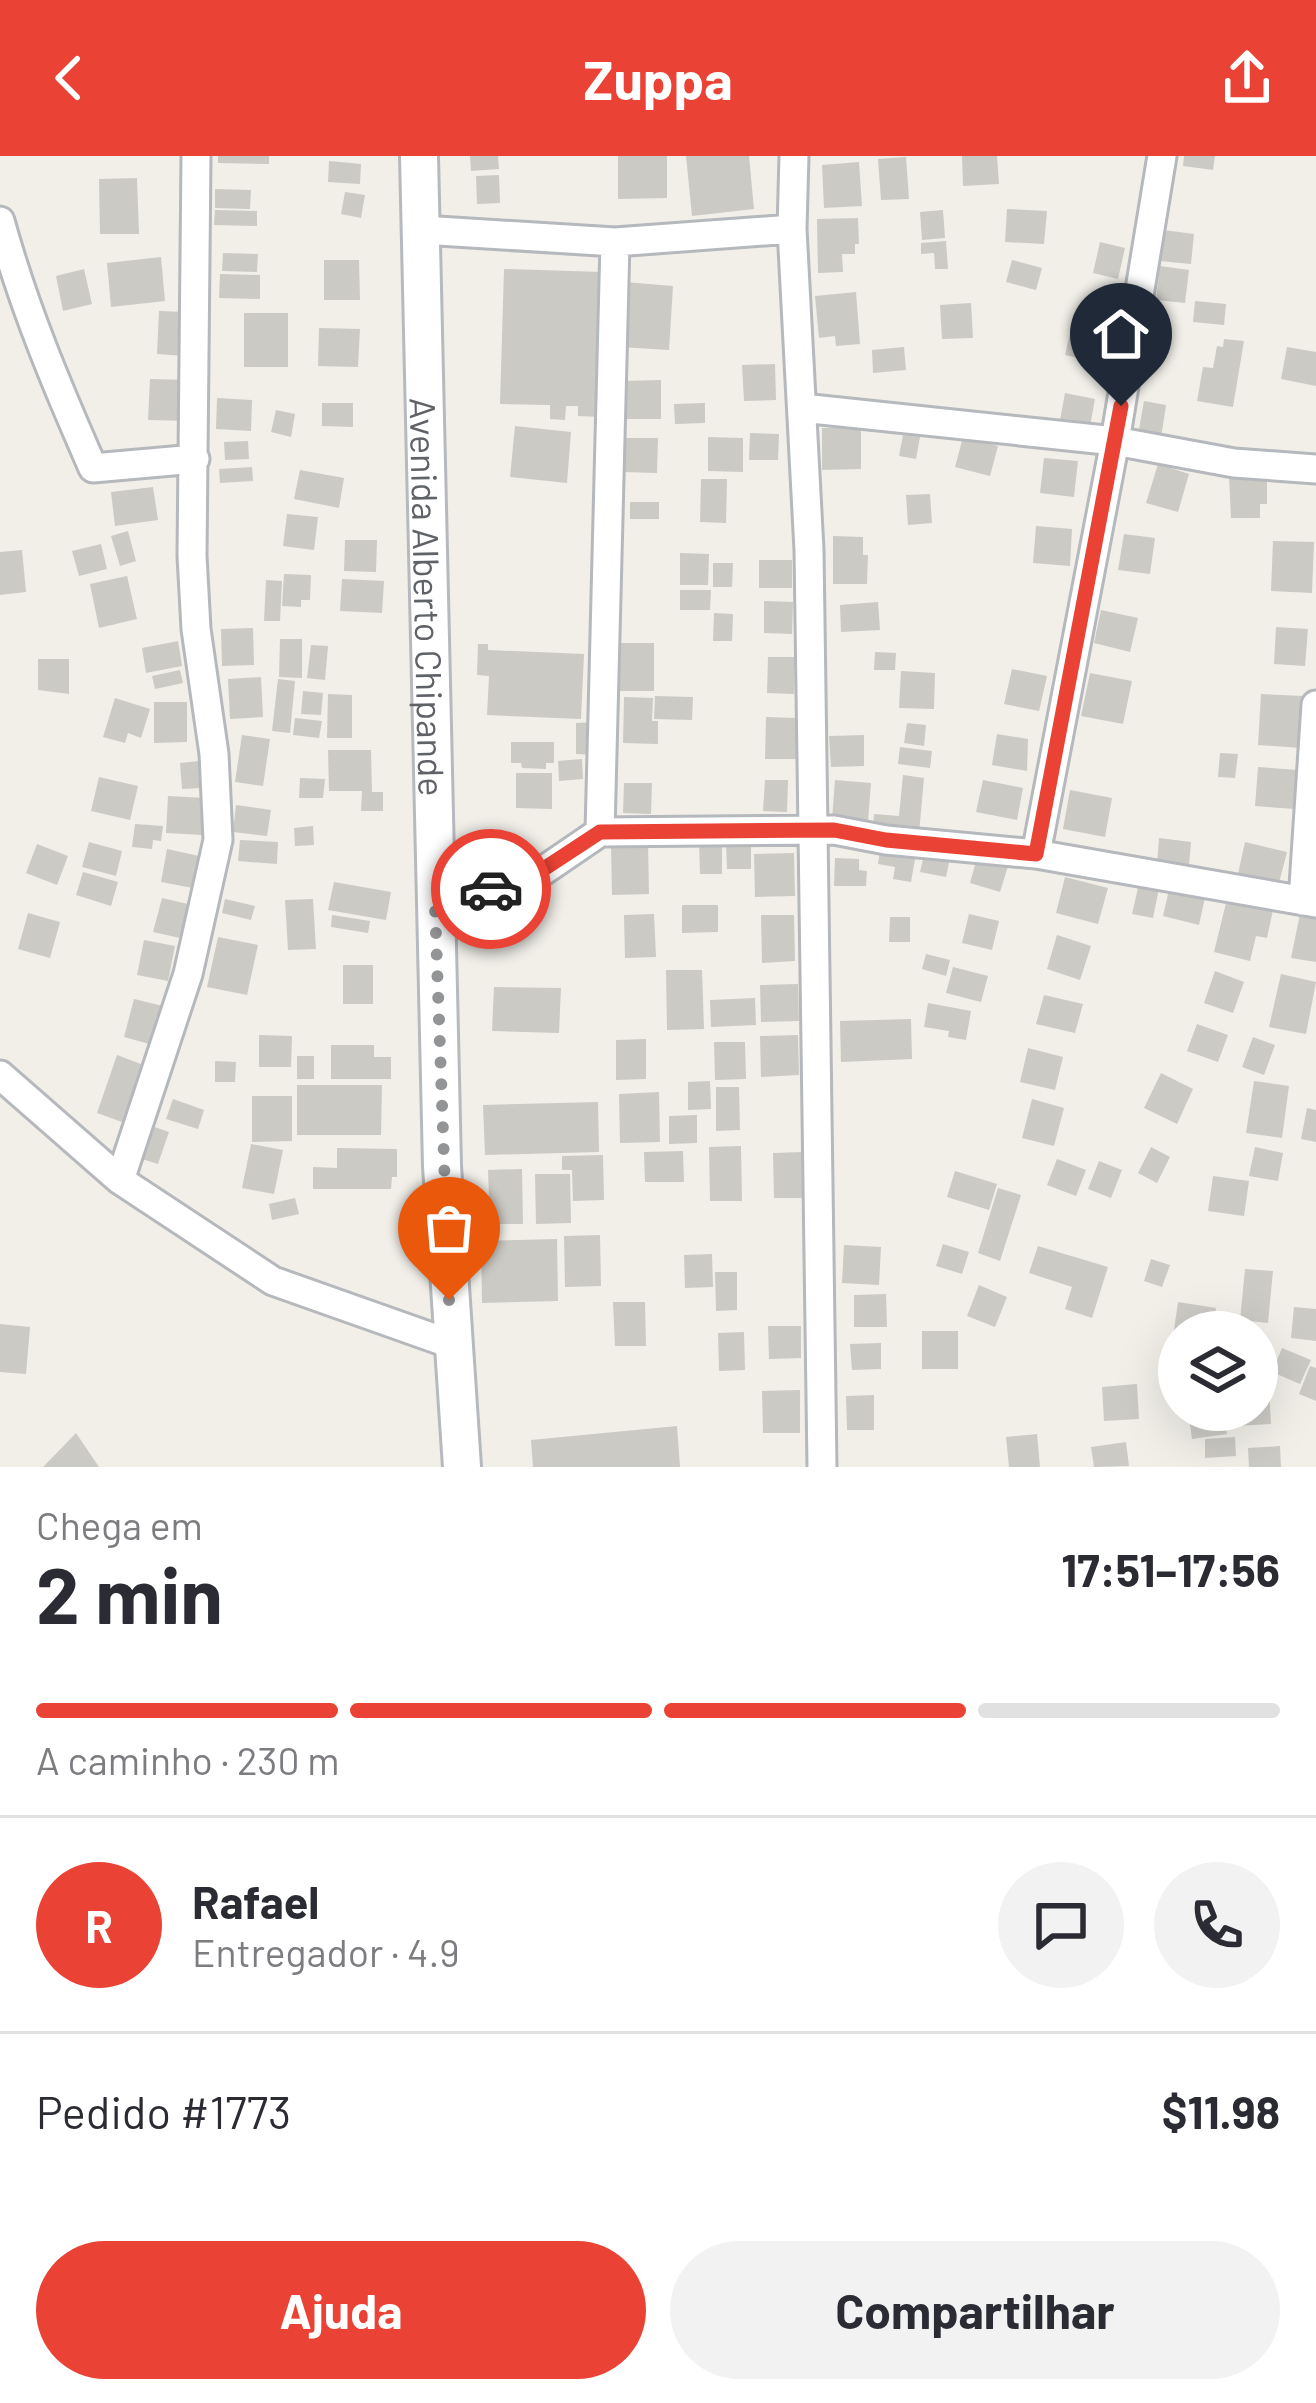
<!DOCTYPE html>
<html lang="pt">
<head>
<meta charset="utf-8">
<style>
	:root { --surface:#fff; --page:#f2f2f3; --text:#2b2b33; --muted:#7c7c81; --line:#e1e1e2; --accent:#ea4335 }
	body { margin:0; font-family:Barlow,sans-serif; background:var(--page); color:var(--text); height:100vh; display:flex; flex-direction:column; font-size:45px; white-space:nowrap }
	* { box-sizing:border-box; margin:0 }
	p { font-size:39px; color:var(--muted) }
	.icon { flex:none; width:66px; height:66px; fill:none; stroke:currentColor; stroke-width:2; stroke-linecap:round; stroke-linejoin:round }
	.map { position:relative; height:1311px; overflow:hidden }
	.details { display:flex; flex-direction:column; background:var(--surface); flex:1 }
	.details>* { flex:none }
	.buttons { position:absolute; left:1158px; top:1155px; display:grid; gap:24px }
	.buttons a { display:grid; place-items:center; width:120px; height:120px; border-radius:50%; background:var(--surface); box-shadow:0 12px 48px #0002; font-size:60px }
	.pin { position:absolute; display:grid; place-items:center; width:102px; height:102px; color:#fff; margin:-123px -51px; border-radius:50% 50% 50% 0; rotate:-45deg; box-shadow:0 0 12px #0007 }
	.pin .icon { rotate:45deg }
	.courier { position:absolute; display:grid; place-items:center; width:120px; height:120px; margin:-60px; border:9px solid #ea4335; border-radius:50%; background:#fff; color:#222; box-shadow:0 3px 15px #0007 }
	.head em { font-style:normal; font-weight:700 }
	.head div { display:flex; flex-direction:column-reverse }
	.head { display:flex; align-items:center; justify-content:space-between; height:204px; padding:0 36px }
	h1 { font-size:78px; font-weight:700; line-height:90px }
	.bar { display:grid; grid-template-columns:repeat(4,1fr); gap:18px 12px; align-content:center; height:144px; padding:0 36px }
	.bar i { height:15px; border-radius:9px; background:var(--line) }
	.bar .on { background:var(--accent) }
	.bar p { grid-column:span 4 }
	.line { display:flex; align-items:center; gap:30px; padding:0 36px; border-top:3px solid var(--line) }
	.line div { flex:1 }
	.round { display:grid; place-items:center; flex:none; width:126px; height:126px; border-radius:63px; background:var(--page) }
	.cta { display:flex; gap:24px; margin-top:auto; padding:24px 36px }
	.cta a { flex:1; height:138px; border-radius:72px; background:var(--accent); color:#fff; font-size:48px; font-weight:700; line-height:138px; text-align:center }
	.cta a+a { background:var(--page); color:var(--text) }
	header { display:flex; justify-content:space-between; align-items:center; height:156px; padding:0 36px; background:var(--accent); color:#fff; font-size:54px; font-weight:700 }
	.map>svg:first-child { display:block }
	.building { fill:#cccac5 }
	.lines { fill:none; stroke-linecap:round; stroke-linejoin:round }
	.street-casing { stroke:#b5b8bc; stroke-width:33 }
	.secondary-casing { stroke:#b6babf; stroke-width:42 }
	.street { stroke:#fff; stroke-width:27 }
	.secondary { stroke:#fff; stroke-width:36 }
	.done { stroke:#929495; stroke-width:12; stroke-dasharray:0 21.6 }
	.route { stroke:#ea4335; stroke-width:15 }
	.labels { text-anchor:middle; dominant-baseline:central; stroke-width:9; stroke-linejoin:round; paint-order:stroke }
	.street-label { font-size:36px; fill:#5f6368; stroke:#fff }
</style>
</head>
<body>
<header><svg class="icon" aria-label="back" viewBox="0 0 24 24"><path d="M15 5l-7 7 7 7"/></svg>Zuppa<svg class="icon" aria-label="share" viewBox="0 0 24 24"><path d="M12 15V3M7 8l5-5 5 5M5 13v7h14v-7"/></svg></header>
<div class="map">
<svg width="1316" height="1311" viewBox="0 0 1316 1311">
	<rect width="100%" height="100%" fill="#f1efe8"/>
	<path class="building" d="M218 0H269V8L218 7Z
		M470 0H498L499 13 471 15Z
		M618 0H667V42L618 43Z
		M686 0H749L754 53 692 60Z
		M962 0H997L999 28 963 30Z
		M1184 0H1215L1213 14 1183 10Z
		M906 1 909 43 881 44 878 3Z
		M329 5 361 8 360 28 328 26Z
		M859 6 862 50 824 52 822 9Z
		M499 19 500 47 477 48 476 20Z
		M137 22 139 78H100L99 23Z
		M215 33 251 34 250 53 215 52Z
		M345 36 365 39 361 62 341 58Z
		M1007 53 1047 55 1044 88 1005 86Z
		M215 54 257 55V70L214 69Z
		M943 54 945 82 922 84 920 56Z
		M858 62 859 88H855V98H842L843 116 818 117 817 63Z
		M1164 74 1194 78 1191 108 1160 105Z
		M946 85 948 113H935L934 97 921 98V87Z
		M1100 86 1125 92 1118 123 1093 117Z
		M223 97 258 98 257 116 222 115Z
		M161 101 165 145 111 151 107 107Z
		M324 104H359L360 144H324Z
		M1012 104 1042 112 1036 134 1006 126Z
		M1160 110 1189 114 1185 147 1156 144Z
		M84 113 92 148 63 155 56 120Z
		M504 113 603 116 599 261 578 260V250H566L565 264 550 263V249L500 248Z
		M220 118 260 119V143L219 142Z
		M625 126 673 130 669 194 620 191Z
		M856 136 860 188 836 190 835 180 819 182 815 140Z
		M1195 145 1226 148 1224 169 1193 166Z
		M971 147 973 182 942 183 940 149Z
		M159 155 186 156 184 200 157 198Z
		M1075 156 1116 165 1106 208 1065 199Z
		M244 157H288V211H244Z
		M319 172 360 173 358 211 318 210Z
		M1224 183 1244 185 1233 251 1197 245 1203 211 1213 212 1217 190 1223 191Z
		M904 191 906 214 873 217 872 194Z
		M1287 191 1316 196V230L1281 223Z
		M775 208 776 244 744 245 742 209Z
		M150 223 190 224 189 265 148 264Z
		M661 224V263H624L623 225Z
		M1065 237 1095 243 1089 276 1059 270Z
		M217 242 252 244 251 275 216 273Z
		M1144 245 1166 249 1161 282 1138 279Z
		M322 247H353V271L322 270Z
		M705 247V267L675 268 674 248Z
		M276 254 295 258 291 281 271 276Z
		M515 270 571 276 567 327 510 321Z
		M822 272H861V313L822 314Z
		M750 277 779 278 778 304H749Z
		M903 279 920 281 916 303 899 300Z
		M708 281 743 282V316L708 315Z
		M963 281 998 290 990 320 955 311Z
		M621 282H658L657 317 621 316Z
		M248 285 249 303 225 304 224 286Z
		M1044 302 1078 305 1074 341 1040 337Z
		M1158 308 1189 318 1178 356 1146 347Z
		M252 311 253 325 220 327 219 313Z
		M300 314 344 322 339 352 294 343Z
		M1267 319V348H1260V362H1231L1229 320Z
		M701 323H727L726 367 700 366Z
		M153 331 158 364 115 370 111 336Z
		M930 338 932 367 908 369 906 339Z
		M630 346H659V363H630Z
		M287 358 318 361 314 394 283 390Z
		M1036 370 1072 373 1070 410 1033 407Z
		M128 375 136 405 120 410 111 380Z
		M1124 378 1155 382 1150 418 1118 414Z
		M833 380 863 381V399H868L867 428H833Z
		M345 384H377L376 416 344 415Z
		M1273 385 1314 386 1312 437 1271 435Z
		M101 388 107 413 79 420 72 395Z
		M22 394 26 436 0 439V396Z
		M680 397 709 398 708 429H680Z
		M759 404H792V432H759Z
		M713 407H733L732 431H713Z
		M284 418 311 419 310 444H301V451L282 450Z
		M127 420 137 463 99 472 90 428Z
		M342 423 384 425 382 457 340 455Z
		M266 424 282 425 280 465H264Z
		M680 434H711L710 454H680Z
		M764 445 793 446 792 478 764 477Z
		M878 446 880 474 841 476 840 449Z
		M1101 454 1138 462 1130 496 1094 487Z
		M714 457 733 458 732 485H713Z
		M1276 471 1308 473 1305 510 1274 508Z
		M253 472 254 509 222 510 221 473Z
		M280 483H302V522L279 521Z
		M178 485 182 510 146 517 142 492Z
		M615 487H654V535H615Z
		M478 488H488V494L584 498 581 563 487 559 489 520 477 519Z
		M311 489 328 490 325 524 307 522Z
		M875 496 896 497 895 514H874Z
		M768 501H795L794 538 767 537Z
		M38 503H69V538L38 534Z
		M1012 513 1047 520 1039 555 1004 548Z
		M180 514 183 527 155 533 152 520Z
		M901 515 935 517 934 553 899 552Z
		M1090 517 1132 525 1123 568 1081 560Z
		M261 521 263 561 230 563 228 523Z
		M278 523 295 525 290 577 272 575Z
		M303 535 323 537 321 559 301 558Z
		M328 538 352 539V582H327Z
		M1261 538 1304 540 1301 592 1258 589Z
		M655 540 693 541 692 564 654 563Z
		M624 541 653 542 652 565H658V588L623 587Z
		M115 542 150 553 141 582 128 577 125 587 103 581Z
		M154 546H187V586L154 587Z
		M766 561 797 562 796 603H765Z
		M295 562 322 565 319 582 293 579Z
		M596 566V599L576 598V567Z
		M907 567 926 569 924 590 904 587Z
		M997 578 1028 583 1027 615 992 609Z
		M242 579 270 583 263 630 235 626Z
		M864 579V610L831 611 829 580Z
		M511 586H554V607H546V613L522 612 521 607H511Z
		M900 591 932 595 930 612 898 608Z
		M328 594H371L372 636H383V655H361L362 635H329Z
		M1220 597 1238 598 1235 622 1218 621Z
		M582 603 583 623 559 625 558 605Z
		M199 605 202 632 182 633 180 607Z
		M1258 611 1299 614 1295 653 1255 650Z
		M516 617H552V653L516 652Z
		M903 619 924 622 919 678 873 674 874 658 899 660Z
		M99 621 138 630 130 664 91 655Z
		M300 622 325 623 323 642H299Z
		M765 624H788L787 656 763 655Z
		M835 624 871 627 868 666 832 664Z
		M983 624 1023 632 1017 664 976 656Z
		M624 627H652L651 658 623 657Z
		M1070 634 1112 642 1105 681 1063 673Z
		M168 640 205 642 203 679 166 677Z
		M236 649 271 654 267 680 233 676Z
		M135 668 163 670 161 685 153 684 152 693 132 691Z
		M313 670 314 689 295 690 294 672Z
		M1159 682 1191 686 1189 710 1157 708Z
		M240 684 278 686 277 708 238 705Z
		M751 684V713H727L726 685Z
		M89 686 122 695 116 720 82 711Z
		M648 686 649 738 612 739 611 687Z
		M699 686H722V718H700Z
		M1245 686 1287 696 1279 727 1238 718Z
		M881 687 917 692 911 726 893 723 895 711 878 708Z
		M37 688 68 700 57 729 26 717Z
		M926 691 951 697 946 721 920 716Z
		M167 693 199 700 193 732 161 726Z
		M794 697 795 740 755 741 754 698Z
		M978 698 1009 707 1000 736 970 727Z
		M835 702 859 703V714L867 715 866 730H834Z
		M83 716 118 726 111 750 76 739Z
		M1065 721 1108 732 1098 768 1056 757Z
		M1140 723 1160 727 1153 762 1132 758Z
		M334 726 391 736 386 764 328 754Z
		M1170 729 1206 737 1199 769 1163 760Z
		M162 742 188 748 180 782 153 776Z
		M225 743 255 750 251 764 222 757Z
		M313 743 316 793 288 794 285 744Z
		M1227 743 1273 754 1267 782 1256 780 1250 805 1214 796Z
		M682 749H718V776L682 777Z
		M28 757 60 766 50 802 18 793Z
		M654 758 656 801 625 802 624 759Z
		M969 758 999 765 992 794 962 787Z
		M1300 758 1316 761V806L1291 802Z
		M332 759 370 765 368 777 331 771Z
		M761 759H794L795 805 762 807Z
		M890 761H910V786H889Z
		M1057 779 1091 790 1080 824 1047 813Z
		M218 781 258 789 247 839 207 831Z
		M144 784 175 790 168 825 137 819Z
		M926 798 950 804 946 820 922 813Z
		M343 809H373V848H343Z
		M953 811 988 820 981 846 946 837Z
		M666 814H702L704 873 667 874Z
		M1215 815 1244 826 1233 857 1204 847Z
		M1281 818 1316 826 1306 878 1269 871Z
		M798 828 799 865 761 866 760 829Z
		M494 831 561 832 559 877 492 875Z
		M1044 839 1083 848 1075 877 1036 868Z
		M755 842 756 869 711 871 710 844Z
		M134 843 163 850 153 889 124 881Z
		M928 847 971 855 966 884 948 881 949 875 924 871Z
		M911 863 912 903 841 906 840 865Z
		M1197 868 1228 879 1218 906 1187 895Z
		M259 879 292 880 291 911H259Z
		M798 879 799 919 761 921 760 880Z
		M1253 881 1275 889 1264 919 1242 911Z
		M646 883V923L616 924V884Z
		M714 886H745L746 923 715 924Z
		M331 889H374V901H391V923H331Z
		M1028 892 1063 901 1055 934 1020 926Z
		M117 899 146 910 125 967 97 957Z
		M297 900H314V923H297Z
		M215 905 236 906 235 926H215Z
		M1161 917 1193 933 1177 968 1144 952Z
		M710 925 711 953 688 954V926Z
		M1254 925 1289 930 1282 982 1246 977Z
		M297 929H382L381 979H297Z
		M716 931H739L740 974 716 975Z
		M659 936 660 986 620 987 619 938Z
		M252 940H292V985L252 986Z
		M173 943 204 954 198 973 166 963Z
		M1032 943 1064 952 1054 990 1022 982Z
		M598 946 599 996 485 999 483 949Z
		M1307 952 1316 954V986L1301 983Z
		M697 959V987L669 988V960Z
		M146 968 169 976 158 1008 135 1001Z
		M251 988 283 994 274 1038 242 1032Z
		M741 990 742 1045H710L709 991Z
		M1151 991 1170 1001 1157 1027 1138 1017Z
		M1255 991 1283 997 1278 1025 1249 1020Z
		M337 992 397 993V1021H392L391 1033H313V1011L337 1012Z
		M683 995 684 1026H645L644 996Z
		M803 996 804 1042H774L773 997Z
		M603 999 604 1044 573 1045 572 1014H562V1000Z
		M1057 1003 1086 1014 1076 1040 1047 1029Z
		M1099 1005 1122 1014 1111 1042 1088 1033Z
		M522 1013 523 1068H490L488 1014Z
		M955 1015 997 1028 989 1054 947 1041Z
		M535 1018H570L571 1067 536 1068Z
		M1213 1020 1249 1025 1244 1060 1208 1055Z
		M998 1032 1021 1039 1000 1105 978 1097Z
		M295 1042 299 1058 272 1064 269 1048Z
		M600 1079 601 1130 565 1131 564 1080Z
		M557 1083 558 1145 482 1147 481 1085Z
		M943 1088 969 1096 962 1118 936 1110Z
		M844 1089 881 1091 879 1129 842 1127Z
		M1038 1090 1108 1111 1092 1162 1065 1153 1072 1131 1029 1117Z
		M712 1098 713 1131 685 1132 684 1099Z
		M1151 1103 1170 1109 1162 1131 1144 1125Z
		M1245 1113 1273 1115 1268 1167 1240 1164Z
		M715 1116H737V1154L716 1155Z
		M979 1129 1007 1141 995 1171 967 1160Z
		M886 1138 887 1171H854V1139Z
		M613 1146H645L646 1190H615Z
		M1178 1146 1216 1152 1212 1176H1179V1189L1172 1188Z
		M1294 1151 1316 1153V1185L1291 1182Z
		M0 1168 30 1171 26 1218 0 1216Z
		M768 1170H801V1202L769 1203Z
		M922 1175H958V1213H922Z
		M744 1176 745 1214 719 1215 718 1177Z
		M881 1187V1213L852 1214 850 1188Z
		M1282 1192 1311 1204 1300 1228 1272 1216Z
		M1310 1210 1316 1212V1245L1299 1238Z
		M1137 1228 1139 1263 1104 1265 1102 1231Z
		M1269 1233 1271 1268 1236 1270 1235 1254H1257V1234Z
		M800 1234V1277H763L762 1235Z
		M874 1239V1274H847L846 1240Z
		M1188 1254H1223L1227 1278 1192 1283Z
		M677 1270 680 1311H533L531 1284Z
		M76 1277 99 1311H43Z
		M1037 1278 1040 1311H1009L1006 1281Z
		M1235 1281 1236 1300 1205 1302V1283Z
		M1126 1286 1129 1310 1094 1311 1091 1291Z
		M1280 1290 1281 1311H1249L1248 1292Z"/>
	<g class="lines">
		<defs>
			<path id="street" d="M794 0 792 73 809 394 822 1311
				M0 65C24 152 57 230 93 312L195 303
				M422 74 615 86 792 73
				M802 252 1115 285 1234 307 1316 313
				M600 676 834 674 886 684 1036 698 1115 285 1162 0
				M1036 698 1316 747
				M1303 745 1316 549
				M435 751 537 719 600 676 615 86
				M0 919 120 1024 273 1125 451 1188
				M120 1024 188 818 218 684 214 598 196 473 192 400 196 0"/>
			<g id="secondary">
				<path id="s1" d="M419 0 442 1010 462 1311"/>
			</g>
		</defs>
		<use href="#street" class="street-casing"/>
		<use href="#secondary" class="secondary-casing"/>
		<use href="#street" class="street"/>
		<use href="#secondary" class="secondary"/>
	</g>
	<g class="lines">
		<path class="done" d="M449 1144 435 751 491 733"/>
		<path class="route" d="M491 733 536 718 600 676 834 674 886 684 1036 698 1121 250"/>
	</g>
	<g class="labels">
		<g class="street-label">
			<text stroke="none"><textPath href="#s1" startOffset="441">Avenida Alberto Chipande</textPath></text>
		</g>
	</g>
</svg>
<div class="buttons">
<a><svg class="icon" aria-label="layers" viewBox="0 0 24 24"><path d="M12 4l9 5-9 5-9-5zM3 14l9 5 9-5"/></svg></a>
</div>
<div class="pin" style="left:449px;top:1144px;background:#ea580c"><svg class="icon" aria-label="bag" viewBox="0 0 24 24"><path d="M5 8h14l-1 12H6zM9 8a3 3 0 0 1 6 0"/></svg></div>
<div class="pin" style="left:1121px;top:250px;background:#1f2937"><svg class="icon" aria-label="home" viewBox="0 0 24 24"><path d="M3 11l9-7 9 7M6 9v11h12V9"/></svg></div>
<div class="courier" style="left:491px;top:733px"><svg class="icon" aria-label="car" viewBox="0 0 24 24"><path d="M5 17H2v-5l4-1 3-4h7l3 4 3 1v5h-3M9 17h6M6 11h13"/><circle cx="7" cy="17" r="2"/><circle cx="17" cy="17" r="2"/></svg></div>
</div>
<section class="details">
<div class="head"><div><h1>2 min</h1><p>Chega em</p></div><em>17:51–17:56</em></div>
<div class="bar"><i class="on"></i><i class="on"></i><i class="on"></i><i></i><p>A caminho · 230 m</p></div>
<div class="line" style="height:216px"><b class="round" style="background:var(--accent);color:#fff">R</b><div><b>Rafael</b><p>Entregador · 4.9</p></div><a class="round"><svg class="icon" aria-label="chat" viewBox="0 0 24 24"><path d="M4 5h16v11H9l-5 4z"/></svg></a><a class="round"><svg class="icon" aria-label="phone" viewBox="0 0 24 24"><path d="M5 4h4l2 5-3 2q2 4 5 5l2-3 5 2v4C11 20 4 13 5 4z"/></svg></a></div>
<div class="line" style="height:156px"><div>Pedido #1773</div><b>$11.98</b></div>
<div class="cta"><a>Ajuda</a><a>Compartilhar</a></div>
</section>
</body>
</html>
